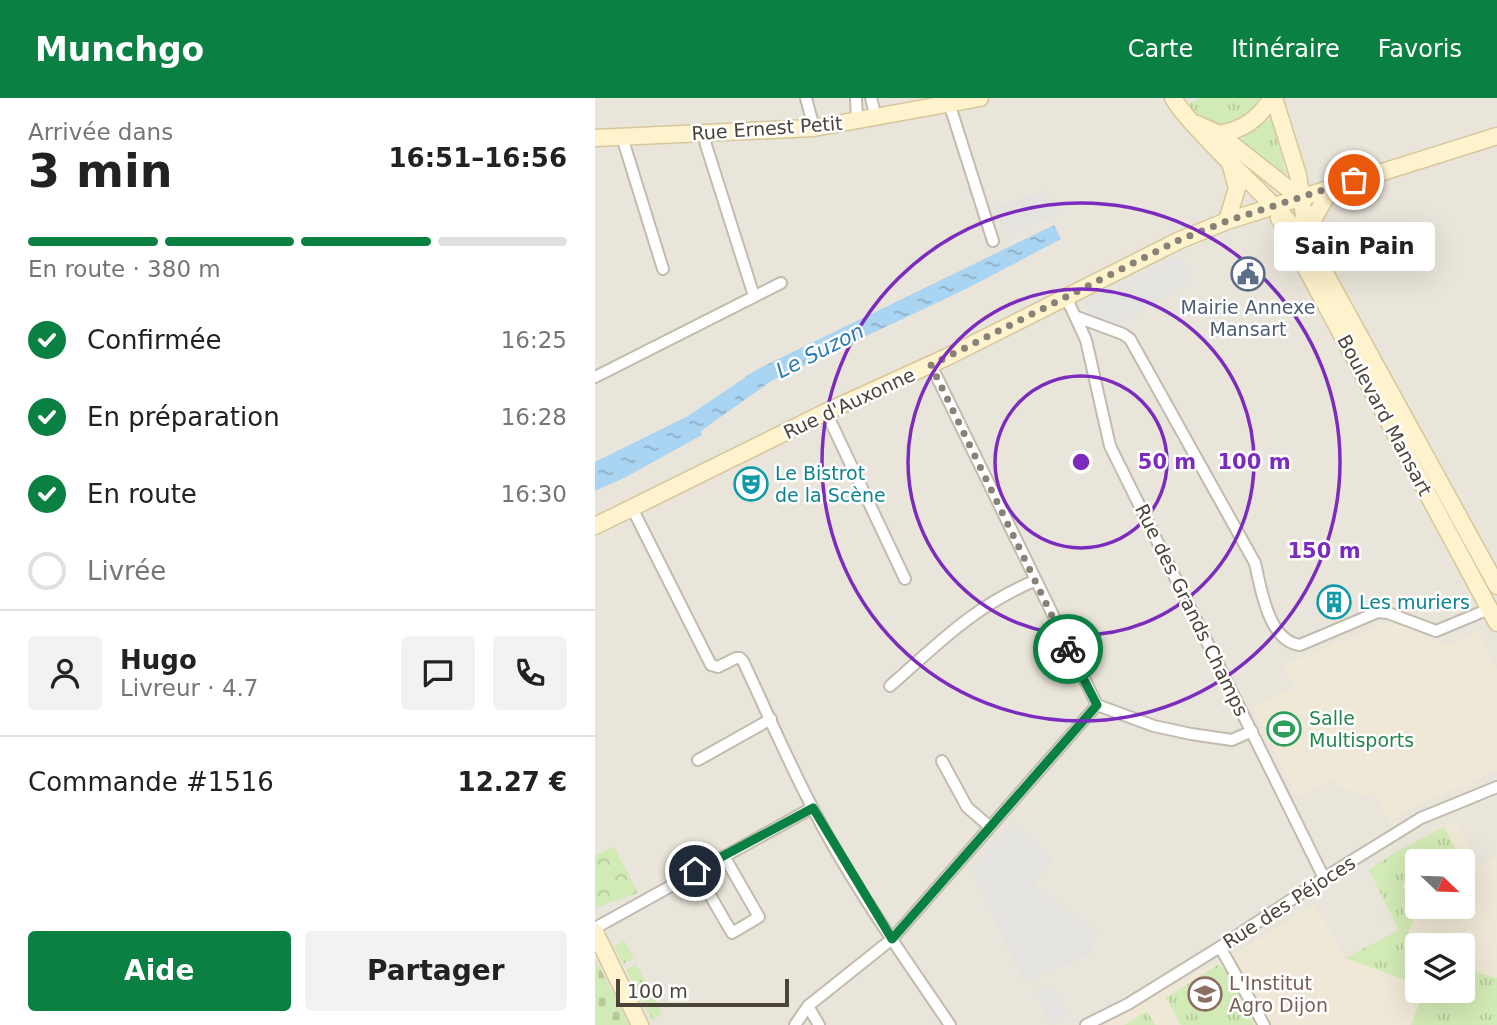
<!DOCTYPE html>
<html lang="fr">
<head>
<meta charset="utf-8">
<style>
	:root { --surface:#fff; --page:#f2f2f2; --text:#222; --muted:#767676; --line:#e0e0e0; --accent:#0b8043 }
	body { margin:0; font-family:"DejaVu Sans",sans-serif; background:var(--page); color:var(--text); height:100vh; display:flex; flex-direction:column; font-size:26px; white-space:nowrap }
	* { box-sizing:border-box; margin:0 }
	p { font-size:23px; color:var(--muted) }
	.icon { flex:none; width:38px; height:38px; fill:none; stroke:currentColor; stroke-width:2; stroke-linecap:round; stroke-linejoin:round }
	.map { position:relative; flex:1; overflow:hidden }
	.details { display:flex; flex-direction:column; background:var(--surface); width:595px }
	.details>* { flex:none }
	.needle { width:46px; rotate:113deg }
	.fabs { position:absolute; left:810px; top:751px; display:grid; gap:14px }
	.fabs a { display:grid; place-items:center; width:70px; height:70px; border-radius:7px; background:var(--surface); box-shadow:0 7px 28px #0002; font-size:35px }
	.scale { position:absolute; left:21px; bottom:18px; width:173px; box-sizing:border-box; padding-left:7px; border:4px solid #4b4439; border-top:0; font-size:19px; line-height:24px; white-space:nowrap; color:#4b4439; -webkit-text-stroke:5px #fff; paint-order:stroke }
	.pin { position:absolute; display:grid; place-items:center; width:60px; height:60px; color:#fff; margin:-30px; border:4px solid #fff; border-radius:50%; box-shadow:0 2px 7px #0007 }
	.courier { position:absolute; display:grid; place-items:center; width:70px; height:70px; margin:-35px; border:5px solid #0b8043; border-radius:50%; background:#fff; color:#222; box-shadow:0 2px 9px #0007 }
	.bubble { position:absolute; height:49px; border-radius:7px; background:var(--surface); box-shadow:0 7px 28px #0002; font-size:23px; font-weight:700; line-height:49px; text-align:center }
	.overview em { font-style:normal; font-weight:700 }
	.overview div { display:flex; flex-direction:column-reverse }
	.overview { display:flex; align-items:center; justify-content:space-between; height:119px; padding:0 28px }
	h1 { font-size:46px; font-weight:700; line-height:52px }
	.bar { display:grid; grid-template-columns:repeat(4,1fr); gap:10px 7px; align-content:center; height:84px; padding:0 28px }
	.bar i { height:9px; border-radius:5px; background:var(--line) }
	.bar .selected { background:var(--accent) }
	.bar p { grid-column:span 4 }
	.line { display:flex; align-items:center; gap:18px; padding:0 28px; border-top:2px solid var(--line) }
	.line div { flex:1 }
	.round { display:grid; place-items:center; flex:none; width:74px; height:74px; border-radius:7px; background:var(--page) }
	ol { padding:0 28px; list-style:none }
	li { display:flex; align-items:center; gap:21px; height:77px }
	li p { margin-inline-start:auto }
	li .icon { padding:7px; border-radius:50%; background:var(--accent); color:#fff; stroke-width:4 }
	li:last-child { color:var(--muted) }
	li i { width:38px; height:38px; border:4px solid var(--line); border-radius:50% }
	.action { display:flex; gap:14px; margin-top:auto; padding:14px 28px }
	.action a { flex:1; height:80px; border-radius:7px; background:var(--accent); color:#fff; font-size:28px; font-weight:700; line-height:80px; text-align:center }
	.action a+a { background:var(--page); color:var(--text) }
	header { display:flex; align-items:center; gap:42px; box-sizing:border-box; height:98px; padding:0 35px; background:var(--accent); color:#fff }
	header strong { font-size:33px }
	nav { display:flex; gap:38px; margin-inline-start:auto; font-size:24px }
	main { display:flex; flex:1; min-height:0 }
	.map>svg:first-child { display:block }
	.residential { fill:#eae5da; fill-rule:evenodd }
	.education { fill:#efe8d6; fill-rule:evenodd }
	.grass { fill:url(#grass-tufts) }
	.cemetery { fill:url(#cemetery-stones) }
	.park { fill:url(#park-crowns) }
	.parking { fill:#e5e3e0 }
	.water { fill:url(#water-ripples) }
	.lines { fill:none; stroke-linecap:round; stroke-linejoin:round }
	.street-casing { stroke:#c2bbae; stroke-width:14 }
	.secondary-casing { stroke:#d6c79b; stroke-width:19 }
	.street { stroke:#fff; stroke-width:10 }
	.secondary { stroke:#fff3cd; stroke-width:16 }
	.done { stroke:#878178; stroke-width:7; stroke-dasharray:0 12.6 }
	.route { stroke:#0b8043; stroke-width:9 }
	.ring { fill:none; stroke:#7b2cbf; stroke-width:3.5 }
	.labels { text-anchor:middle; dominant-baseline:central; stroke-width:5; stroke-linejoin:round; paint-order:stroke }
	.street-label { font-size:19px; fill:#4b4439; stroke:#fff }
	.service-label { font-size:19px; fill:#4e5e75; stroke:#fff }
	.culture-label { font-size:19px; fill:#0d838f; stroke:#fff; text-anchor:start }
	.leisure-label { font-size:19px; fill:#27864d; stroke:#fff; text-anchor:start }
	.education-label { font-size:19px; fill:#785e54; stroke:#fff; text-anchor:start }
	.water-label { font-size:21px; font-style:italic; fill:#2e7ab2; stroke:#fff }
	.centre { fill:#7b2cbf; stroke:#fff; stroke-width:3.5 }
	.ring-label { font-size:21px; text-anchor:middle; font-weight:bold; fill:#7b2cbf; stroke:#fff; stroke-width:5; stroke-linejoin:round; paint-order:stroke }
</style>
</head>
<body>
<header>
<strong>Munchgo</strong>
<nav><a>Carte</a><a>Itinéraire</a><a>Favoris</a></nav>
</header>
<main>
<section class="details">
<div class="overview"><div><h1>3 min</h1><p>Arrivée dans</p></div><em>16:51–16:56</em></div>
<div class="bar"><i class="selected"></i><i class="selected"></i><i class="selected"></i><i></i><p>En route · 380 m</p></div>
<ol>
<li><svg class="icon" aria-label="check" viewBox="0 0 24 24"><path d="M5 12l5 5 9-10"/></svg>Confirmée<p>16:25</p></li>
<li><svg class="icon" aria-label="check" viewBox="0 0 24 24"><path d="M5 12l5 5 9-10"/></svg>En préparation<p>16:28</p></li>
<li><svg class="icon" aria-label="check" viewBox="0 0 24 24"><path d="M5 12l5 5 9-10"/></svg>En route<p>16:30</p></li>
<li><i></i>Livrée</li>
</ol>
<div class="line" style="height:126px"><a class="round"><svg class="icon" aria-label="person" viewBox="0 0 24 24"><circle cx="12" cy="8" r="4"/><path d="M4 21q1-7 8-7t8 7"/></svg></a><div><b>Hugo</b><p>Livreur · 4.7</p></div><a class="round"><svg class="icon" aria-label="chat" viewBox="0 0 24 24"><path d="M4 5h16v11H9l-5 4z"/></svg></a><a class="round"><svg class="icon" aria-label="phone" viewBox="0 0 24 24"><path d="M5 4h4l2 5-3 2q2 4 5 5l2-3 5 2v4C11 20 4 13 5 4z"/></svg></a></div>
<div class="line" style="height:91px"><div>Commande #1516</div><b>12.27 €</b></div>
<div class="action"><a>Aide</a><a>Partager</a></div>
</section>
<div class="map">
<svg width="902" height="927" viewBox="0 0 902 927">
	<defs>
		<pattern id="grass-tufts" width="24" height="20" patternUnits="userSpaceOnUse" patternTransform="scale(1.75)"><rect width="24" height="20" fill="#d2eab5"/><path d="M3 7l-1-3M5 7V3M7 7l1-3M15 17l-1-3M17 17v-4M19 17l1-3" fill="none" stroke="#b6ca9c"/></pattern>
		<pattern id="cemetery-stones" width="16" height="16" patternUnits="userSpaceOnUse" patternTransform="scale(1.75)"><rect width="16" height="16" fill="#d2eab5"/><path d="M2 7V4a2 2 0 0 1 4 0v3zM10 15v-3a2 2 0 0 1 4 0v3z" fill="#b6ca9c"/></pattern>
		<pattern id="park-crowns" width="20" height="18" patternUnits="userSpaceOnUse" patternTransform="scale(1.75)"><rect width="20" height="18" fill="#d2eab5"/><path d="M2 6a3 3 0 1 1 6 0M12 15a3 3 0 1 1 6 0" fill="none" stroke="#b6ca9c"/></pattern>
		<pattern id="water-ripples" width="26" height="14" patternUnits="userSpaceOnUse" patternTransform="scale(1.75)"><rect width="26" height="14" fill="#a9d4f2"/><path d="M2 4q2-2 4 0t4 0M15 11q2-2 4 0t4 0" fill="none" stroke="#8caec5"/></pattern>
	</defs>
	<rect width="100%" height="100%" fill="#f6f3ec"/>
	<path class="residential" d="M0 0H902V927H0ZM822 763H868V808H822ZM822 847H868V892H822Z"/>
	<path class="education" d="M795 523 853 548 883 532 891 545 888 547 902 573V672L815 711 795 725 778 694 768 699 744 688 739 680 702 700 657 609 700 590 689 567Z
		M860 723 885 768 902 759V927H502L651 849 719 806 750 860 804 832 774 772 806 751ZM822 763H868V808H822ZM822 847H868V892H822Z"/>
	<path class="grass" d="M605 0H664C648 33 615 33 592 7Z
		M676 21 677 23 692 80 648 46 647 43 650 36Z
		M849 729 867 763H844L819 754 807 790 822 796 823 809 809 847 822 852V886L750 860 804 832 774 772 806 751Z
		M29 842 39 860 28 866 19 848Z
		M41 866 53 888 42 893 31 872Z
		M622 867 630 870 659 927H586L571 900Z
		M874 872 902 880V927H816L828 895 832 893 868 892V874Z
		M56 894 67 916 57 922 45 899Z
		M552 913 560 927H529L532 926Z"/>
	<path class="cemetery" d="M0 860 34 927H0Z"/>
	<path class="park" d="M19 749 43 795 0 810V757Z"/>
	<path class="parking" d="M449 92 466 114 409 139 399 110Z
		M586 157 597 183 528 225 515 227 497 219 493 214 488 204Z
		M418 725 458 762 438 786 503 835 495 856 430 885 376 772Z
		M456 886 473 917 455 927 440 893Z"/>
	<path class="water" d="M459 127 466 141 371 191 176 283 106 333 107 337 31 379 0 393V364L93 318 161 272Z"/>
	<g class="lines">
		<defs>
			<path id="street" d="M211 0 219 30
				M261 0 262 23
				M276 0 281 20
				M354 5 398 143
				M109 35 111 47 159 198
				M27 39 68 171
				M471 199 491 242 515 348 729 780
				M482 219 528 236 535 241 660 465C666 490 673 543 705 547L783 514 793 515 841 533 894 511
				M336 267 502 607 559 628 596 636 637 642 657 633
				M0 279 186 185
				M231 314 310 481
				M37 410 116 567 123 569 141 560H145L148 563C171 612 192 661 217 709 256 785 307 856 355 927
				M295 588C344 545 378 509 439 483
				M103 662 176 621
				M347 663 372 709 395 729
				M101 773 137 835 164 819 129 758
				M0 830 217 710
				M625 849 669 927
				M213 908 224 927
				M200 927 213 908 297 841 502 607
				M491 927 533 906 625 849 729 780 826 720 902 689"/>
			<path id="secondary" d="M578 0C588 17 603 31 616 45 648 79 684 110 714 146L902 488
				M679 0 703 77 713 144
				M602 26 624 36 705 100
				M624 36C649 32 663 21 677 0
				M0 40 219 30 385 0
				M684 120 902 525
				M632 123 642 90 636 68
				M712 132 737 89
				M0 428 231 314 352 259 585 142 632 123 902 38
				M0 834 45 927"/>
		</defs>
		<use href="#street" class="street-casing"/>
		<use href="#secondary" class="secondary-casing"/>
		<use href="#street" class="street"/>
		<use href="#secondary" class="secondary"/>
	</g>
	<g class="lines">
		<path class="done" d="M473 551 336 267 584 142 632 123 759 82"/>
		<path class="route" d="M100 773 218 710 297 841 502 607 473 551"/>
	</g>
	<g class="ring">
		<circle cx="486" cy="364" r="86"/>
		<circle cx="486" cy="364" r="173"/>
		<circle cx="486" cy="364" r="259"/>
	</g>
	<defs>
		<symbol id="civic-ring" viewBox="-11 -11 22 22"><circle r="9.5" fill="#fff" stroke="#5c6f8a" stroke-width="1.5"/><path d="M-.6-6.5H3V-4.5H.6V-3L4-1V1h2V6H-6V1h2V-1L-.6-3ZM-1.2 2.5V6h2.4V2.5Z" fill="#5c6f8a"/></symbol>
		<symbol id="theatre-ring" viewBox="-11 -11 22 22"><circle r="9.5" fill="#fff" stroke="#0f9aa8" stroke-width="1.5"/><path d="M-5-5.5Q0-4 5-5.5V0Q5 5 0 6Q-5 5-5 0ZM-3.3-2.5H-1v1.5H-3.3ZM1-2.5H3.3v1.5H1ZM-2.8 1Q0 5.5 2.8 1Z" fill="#0f9aa8"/></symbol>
		<symbol id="building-ring" viewBox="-11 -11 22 22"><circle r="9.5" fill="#fff" stroke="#0f9aa8" stroke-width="1.5"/><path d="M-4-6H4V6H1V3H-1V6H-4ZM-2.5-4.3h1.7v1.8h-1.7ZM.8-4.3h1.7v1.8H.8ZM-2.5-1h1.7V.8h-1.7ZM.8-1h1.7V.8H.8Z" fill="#0f9aa8"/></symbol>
		<symbol id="stadium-ring" viewBox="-11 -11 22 22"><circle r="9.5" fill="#fff" stroke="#2e9e5b" stroke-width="1.5"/><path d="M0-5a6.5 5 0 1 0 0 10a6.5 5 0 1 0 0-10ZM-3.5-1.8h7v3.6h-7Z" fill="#2e9e5b"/></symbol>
		<symbol id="university-ring" viewBox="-11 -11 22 22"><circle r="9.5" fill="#fff" stroke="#8d6e63" stroke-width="1.5"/><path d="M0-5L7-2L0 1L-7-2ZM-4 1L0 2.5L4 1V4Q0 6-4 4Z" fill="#8d6e63"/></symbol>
	</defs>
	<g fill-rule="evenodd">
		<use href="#civic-ring" x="634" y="157" width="38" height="38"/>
		<use href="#theatre-ring" x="137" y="367" width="38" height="38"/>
		<use href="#building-ring" x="720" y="485" width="38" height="38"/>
		<use href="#stadium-ring" x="670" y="612" width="38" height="38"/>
		<use href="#university-ring" x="591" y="877" width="38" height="38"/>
	</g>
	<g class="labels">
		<g class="street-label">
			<text transform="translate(172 30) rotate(-4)">Rue Ernest Petit</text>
			<text transform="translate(254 305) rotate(-25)">Rue d'Auxonne</text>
			<text transform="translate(790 317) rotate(62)">Boulevard Mansart</text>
			<text transform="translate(597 512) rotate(64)">Rue des Grands Champs</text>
			<text transform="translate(694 804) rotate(-33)">Rue des Péjoces</text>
		</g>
		<g class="service-label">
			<text x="653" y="209">Mairie Annexe<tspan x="653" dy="22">Mansart</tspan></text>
		</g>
		<g class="culture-label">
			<text x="180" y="375">Le Bistrot<tspan x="180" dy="22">de la Scène</tspan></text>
			<text x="764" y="504">Les muriers</text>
		</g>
		<g class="leisure-label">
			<text x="714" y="620">Salle<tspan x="714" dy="22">Multisports</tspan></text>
		</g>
		<g class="education-label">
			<text x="634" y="885">L'Institut<tspan x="634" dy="22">Agro Dijon</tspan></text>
		</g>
		<g class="water-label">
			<text transform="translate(225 253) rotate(-27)">Le Suzon</text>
		</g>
	</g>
	<circle cx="486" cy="364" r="10" class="centre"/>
	<g class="ring-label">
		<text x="572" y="371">50 m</text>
		<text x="659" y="371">100 m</text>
		<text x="729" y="460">150 m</text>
	</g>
</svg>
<div class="fabs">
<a><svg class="needle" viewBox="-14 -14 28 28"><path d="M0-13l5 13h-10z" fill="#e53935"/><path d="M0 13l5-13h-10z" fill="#767676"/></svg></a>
<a><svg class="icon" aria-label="layers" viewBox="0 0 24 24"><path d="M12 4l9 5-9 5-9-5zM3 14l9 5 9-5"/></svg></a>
</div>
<div class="scale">100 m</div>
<div class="pin" style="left:759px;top:82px;background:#ea580c"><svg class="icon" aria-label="bag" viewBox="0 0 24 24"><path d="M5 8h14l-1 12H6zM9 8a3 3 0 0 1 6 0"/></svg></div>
<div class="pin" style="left:100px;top:773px;background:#1f2937"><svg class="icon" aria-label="home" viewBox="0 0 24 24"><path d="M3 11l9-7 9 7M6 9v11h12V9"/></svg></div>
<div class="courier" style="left:473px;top:551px"><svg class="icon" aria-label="bike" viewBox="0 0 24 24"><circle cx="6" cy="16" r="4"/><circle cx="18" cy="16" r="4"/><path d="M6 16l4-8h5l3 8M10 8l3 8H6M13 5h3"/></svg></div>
<div class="bubble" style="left:679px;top:124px;width:161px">Sain Pain</div>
</div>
</main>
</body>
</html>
